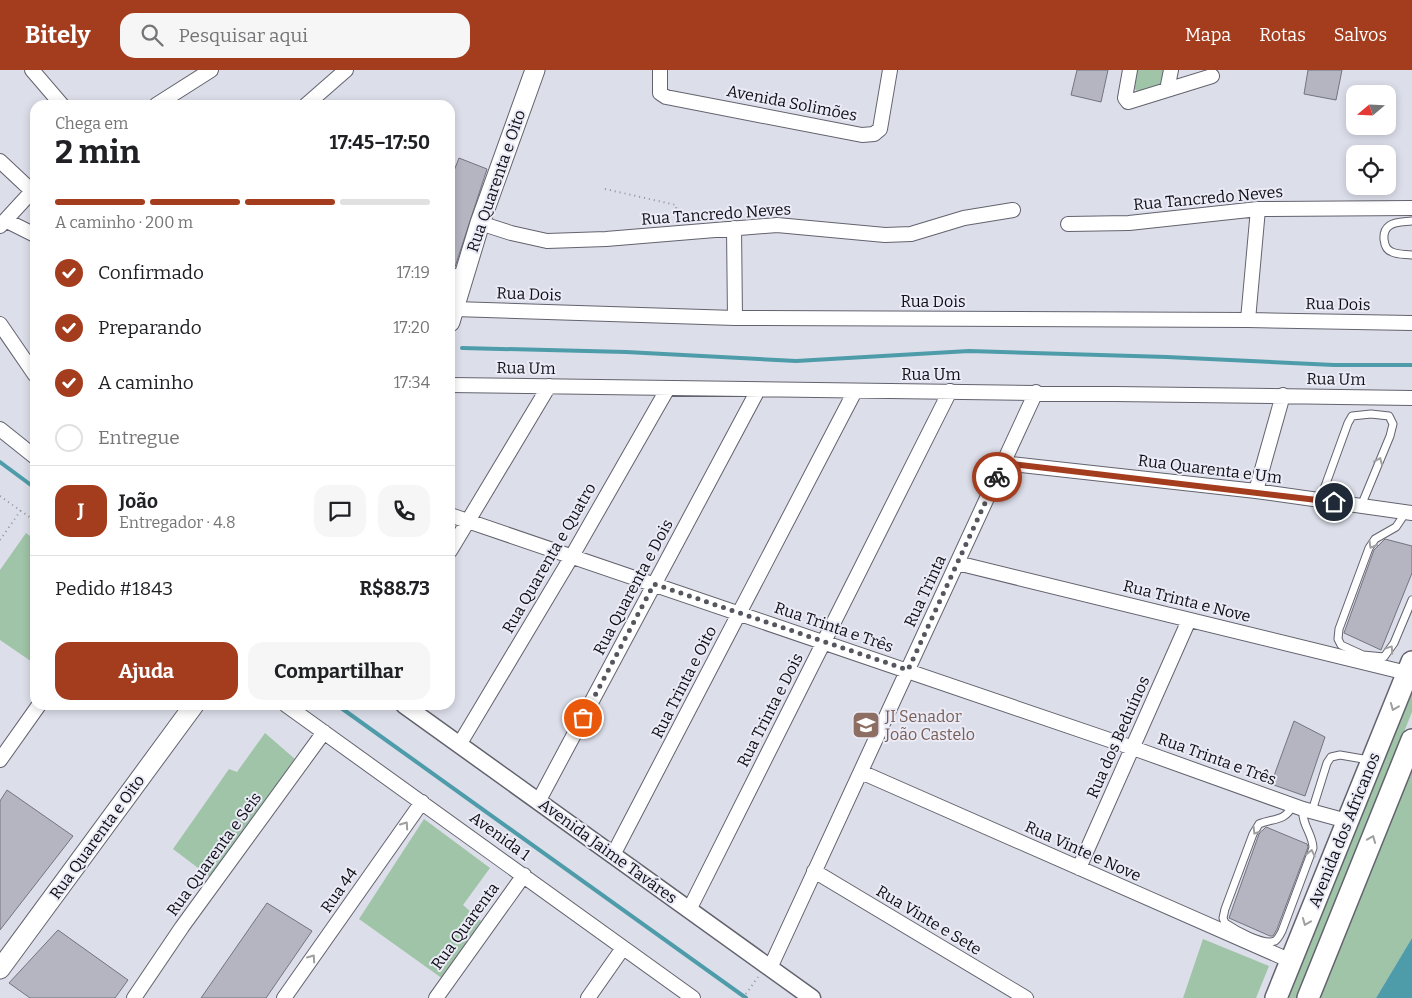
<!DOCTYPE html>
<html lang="pt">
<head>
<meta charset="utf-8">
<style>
	:root { --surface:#fff; --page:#f6f6f6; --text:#202124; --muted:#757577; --line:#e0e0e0; --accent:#a43c1e }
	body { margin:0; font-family:Bitter,serif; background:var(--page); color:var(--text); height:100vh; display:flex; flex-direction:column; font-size:19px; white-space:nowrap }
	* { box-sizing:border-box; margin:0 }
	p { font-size:16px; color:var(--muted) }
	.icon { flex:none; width:28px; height:28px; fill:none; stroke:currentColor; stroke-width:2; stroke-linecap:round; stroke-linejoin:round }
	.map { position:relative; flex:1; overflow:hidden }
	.details { position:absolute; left:30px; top:30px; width:425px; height:610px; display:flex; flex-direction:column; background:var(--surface); border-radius:15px; box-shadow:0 2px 8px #0003 }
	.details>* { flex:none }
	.needle { width:32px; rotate:251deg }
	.tools { position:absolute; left:1346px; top:15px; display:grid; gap:10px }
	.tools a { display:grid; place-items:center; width:50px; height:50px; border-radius:10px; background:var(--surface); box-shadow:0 2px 8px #0003; font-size:25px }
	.pin { position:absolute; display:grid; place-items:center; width:42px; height:42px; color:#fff; margin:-21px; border:2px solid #fff; border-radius:50%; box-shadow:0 1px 5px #0007 }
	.courier { position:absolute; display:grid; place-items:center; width:50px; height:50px; margin:-25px; border:4px solid #a43c1e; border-radius:50%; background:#fff; color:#222; box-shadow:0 1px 6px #0007 }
	.head em { font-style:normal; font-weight:700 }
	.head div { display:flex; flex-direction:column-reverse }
	.head { display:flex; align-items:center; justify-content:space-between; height:85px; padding:0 25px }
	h1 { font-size:32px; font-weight:700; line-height:38px }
	.bar { display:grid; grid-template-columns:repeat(4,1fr); gap:8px 5px; align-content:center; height:60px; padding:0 25px }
	.bar i { height:6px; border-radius:4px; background:var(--line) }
	.bar .on { background:var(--accent) }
	.bar p { grid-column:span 4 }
	.line { display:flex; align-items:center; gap:12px; padding:0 25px; border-top:1px solid var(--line) }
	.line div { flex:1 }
	.round { display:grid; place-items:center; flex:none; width:52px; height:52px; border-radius:15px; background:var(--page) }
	ol { padding:0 25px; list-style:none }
	li { display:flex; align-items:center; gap:15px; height:55px }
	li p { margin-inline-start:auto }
	li .icon { padding:5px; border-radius:50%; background:var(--accent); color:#fff; stroke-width:4 }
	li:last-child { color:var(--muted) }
	li i { width:28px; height:28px; border:2px solid var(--line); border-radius:50% }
	.action { display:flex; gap:10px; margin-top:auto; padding:10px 25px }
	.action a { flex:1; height:58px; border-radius:15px; background:var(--accent); color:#fff; font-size:20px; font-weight:700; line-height:58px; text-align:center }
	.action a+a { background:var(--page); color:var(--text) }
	header { display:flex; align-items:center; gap:30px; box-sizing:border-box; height:70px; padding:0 25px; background:var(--accent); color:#fff }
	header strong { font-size:24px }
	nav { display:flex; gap:28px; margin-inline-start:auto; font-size:18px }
	.search { width:350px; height:45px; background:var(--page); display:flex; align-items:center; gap:12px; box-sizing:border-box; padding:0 18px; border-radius:15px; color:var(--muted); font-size:19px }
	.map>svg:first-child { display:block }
	.green { fill:#a0c4a7 }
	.water { fill:#4e9ca9 }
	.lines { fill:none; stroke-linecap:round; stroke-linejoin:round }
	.stream { stroke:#4e9ca9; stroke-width:4 }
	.building { fill:#b4b5c1; stroke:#73747f }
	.service-casing { stroke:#62636e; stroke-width:9 }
	.minor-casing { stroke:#62636e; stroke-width:16 }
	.tertiary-casing { stroke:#62636e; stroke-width:19 }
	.secondary-casing { stroke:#62636e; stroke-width:21 }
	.primary-casing { stroke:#62636e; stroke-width:24 }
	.path { stroke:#93949d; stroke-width:2; stroke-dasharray:1 4; stroke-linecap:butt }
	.service { stroke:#fff; stroke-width:7 }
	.minor { stroke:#fff; stroke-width:14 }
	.tertiary { stroke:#fff; stroke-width:16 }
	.secondary { stroke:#fff; stroke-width:19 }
	.primary { stroke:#fff; stroke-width:21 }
	.oneway { stroke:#9f9fa0 }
	.done { stroke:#56575e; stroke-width:5; stroke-dasharray:0 9 }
	.route { stroke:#a43c1e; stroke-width:6 }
	.labels { text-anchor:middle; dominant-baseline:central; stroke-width:4; stroke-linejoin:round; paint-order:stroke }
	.street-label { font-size:16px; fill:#0e0e12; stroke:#eaebf7 }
	.education-label { font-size:16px; fill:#785e54; stroke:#eaebf7; text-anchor:start }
</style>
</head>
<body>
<header>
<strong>Bitely</strong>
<div class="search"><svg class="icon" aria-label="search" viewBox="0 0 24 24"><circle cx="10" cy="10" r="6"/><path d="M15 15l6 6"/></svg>Pesquisar aqui</div>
<nav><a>Mapa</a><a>Rotas</a><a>Salvos</a></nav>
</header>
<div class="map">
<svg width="1412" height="928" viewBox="0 0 1412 928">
	<rect width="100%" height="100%" fill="#dcdeea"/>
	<path class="green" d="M1136 0H1167L1160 15 1139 23 1133 17Z
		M26 463 35 470V594L0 570V500Z
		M1412 614V642L1297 928H1285Z
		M265 663 295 689 210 807 173 779 229 699 237 702Z
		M1412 690V868L1376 928H1319Z
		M424 749 490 798 463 835 481 851 443 909 359 849Z
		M1203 869 1269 896 1256 928H1183Z"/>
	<path class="water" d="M1412 868V928H1376Z"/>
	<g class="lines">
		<path class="stream" d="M462 278 626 282 796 291 969 281 1167 287 1334 295H1412
			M0 392 35 418
			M337 635 746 928"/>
	</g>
	<path class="building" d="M1077 0H1108L1101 32 1071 25Z
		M1308 0H1342L1336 30 1304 24Z
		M459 88 487 99 455 197 450 195V111Z
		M1385 469 1412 476V503L1381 580 1344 563 1374 480Z
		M1294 651 1325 667 1305 726 1271 714Z
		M7 720 73 766 0 860V731Z
		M1266 757 1307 774 1308 777 1277 859 1273 866H1270L1229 848 1259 764Z
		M267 833 312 861 266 928H201Z
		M58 860 128 910 115 928H30L9 913Z"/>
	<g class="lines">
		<defs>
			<path id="service" d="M1412 151C1405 152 1395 151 1389 156 1381 162 1383 179 1392 182 1398 185 1406 184 1412 185
				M1320 430 1348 353 1352 346 1371 344 1389 346 1393 354 1390 366 1361 436
				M1406 442 1396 457 1375 469 1369 478 1339 559 1338 569 1341 575 1363 585 1384 587 1394 573 1412 530
				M1293 735C1285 752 1273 748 1259 754L1253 764 1225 839 1223 848 1225 853C1234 859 1263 876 1275 871 1278 869 1280 865 1282 861L1313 778C1313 764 1301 754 1303 739
				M1312 741 1327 693 1331 687 1340 685 1369 690"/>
			<path id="minor" d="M32 0 62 35
				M660 0V23L666 27 862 65 874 64 880 59 890 0
				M1130 0 1125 28 1128 32 1212 6
				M1167 20 1171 0
				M156 35 211 0
				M306 35 346 0
				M0 91 32 121
				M7 151 35 165
				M480 153 511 163 547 171 606 169 777 155 885 165 911 164 964 148 1013 140
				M1068 154 1129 153 1258 139 1412 138
				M0 156 35 118
				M734 158 735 248
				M450 204 462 210
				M454 239 735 248 1248 250 1412 253
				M1248 250 1258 139
				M0 254 35 305
				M450 315 1412 328
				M0 359 35 387
				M1003 393 1256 421 1412 443
				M1256 421 1283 325
				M450 445 1133 678 1303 739 1347 751
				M450 481 549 316
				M957 493 1407 603
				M286 635 693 928
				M459 675 572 486 668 318
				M0 690 39 635
				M861 702 1291 891
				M538 732 758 320
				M613 785 855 321
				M1079 798 1189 550
				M814 801 1026 928
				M689 840 950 321
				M770 898 1036 322
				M134 928 182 857 324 662
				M284 928 422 732
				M436 928 524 805
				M588 928 623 878"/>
			<path id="tertiary" d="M404 635 812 928"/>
			<path id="secondary" d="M450 252 480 153 535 0
				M0 899 194 635"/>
			<path id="primary" d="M1276 928 1412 592
				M1308 928 1412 670"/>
		</defs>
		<use href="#service" class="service-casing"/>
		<use href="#minor" class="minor-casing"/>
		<use href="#tertiary" class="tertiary-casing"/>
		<use href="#secondary" class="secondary-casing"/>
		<use href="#primary" class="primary-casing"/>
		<path class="path" d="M605 119 676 135 677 150
			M0 426 35 451
			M0 470 21 440
			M743 928 758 907"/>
		<use href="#service" class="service"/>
		<use href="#minor" class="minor"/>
		<use href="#tertiary" class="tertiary"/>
		<use href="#secondary" class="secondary"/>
		<use href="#primary" class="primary"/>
	</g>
	<defs><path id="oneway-chevron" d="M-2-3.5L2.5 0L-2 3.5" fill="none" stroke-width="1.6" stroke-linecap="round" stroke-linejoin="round" transform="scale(1.25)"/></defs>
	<g class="oneway">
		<use href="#oneway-chevron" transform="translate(1379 391) rotate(-68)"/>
		<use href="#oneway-chevron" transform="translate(1372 475) rotate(120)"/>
		<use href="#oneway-chevron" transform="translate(1390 579) rotate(-56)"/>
		<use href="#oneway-chevron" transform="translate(1394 637) rotate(112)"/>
		<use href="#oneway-chevron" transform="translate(405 755) rotate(-55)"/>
		<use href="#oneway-chevron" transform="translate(1256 761) rotate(122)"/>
		<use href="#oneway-chevron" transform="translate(1372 769) rotate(-68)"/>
		<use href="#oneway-chevron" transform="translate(1311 783) rotate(-78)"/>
		<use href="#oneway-chevron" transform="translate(1306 852) rotate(112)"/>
		<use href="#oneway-chevron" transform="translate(312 888) rotate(-55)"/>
	</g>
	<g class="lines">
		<path class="done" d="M583 648 654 514 908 600 997 407"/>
		<path class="route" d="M997 407 1003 393 1334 432"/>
	</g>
	<defs>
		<symbol id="school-square" viewBox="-11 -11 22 22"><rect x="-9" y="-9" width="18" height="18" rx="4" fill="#8d6e63" stroke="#eaebf7"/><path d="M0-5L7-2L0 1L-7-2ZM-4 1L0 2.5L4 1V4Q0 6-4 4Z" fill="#fff"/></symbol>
	</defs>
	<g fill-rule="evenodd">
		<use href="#school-square" x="850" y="639" width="32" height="32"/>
	</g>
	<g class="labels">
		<g class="street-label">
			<text transform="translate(792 33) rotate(11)">Avenida Solimões</text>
			<text transform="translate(496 111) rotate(-71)">Rua Quarenta e Oito</text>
			<text transform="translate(1208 128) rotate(-5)">Rua Tancredo Neves</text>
			<text transform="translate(716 144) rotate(-4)">Rua Tancredo Neves</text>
			<text transform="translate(529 224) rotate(2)">Rua Dois</text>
			<text x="933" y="231">Rua Dois</text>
			<text transform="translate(1338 234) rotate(1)">Rua Dois</text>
			<text transform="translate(526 298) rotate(1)">Rua Um</text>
			<text x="931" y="304">Rua Um</text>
			<text transform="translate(1336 309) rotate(1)">Rua Um</text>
			<text transform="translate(1210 399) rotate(7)">Rua Quarenta e Um</text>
			<text transform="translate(549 488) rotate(-60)">Rua Quarenta e Quatro</text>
			<text transform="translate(633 517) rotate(-62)">Rua Quarenta e Dois</text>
			<text transform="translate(925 521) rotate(-65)">Rua Trinta</text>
			<text transform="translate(1187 531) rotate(14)">Rua Trinta e Nove</text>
			<text transform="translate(834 557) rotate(19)">Rua Trinta e Três</text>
			<text transform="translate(684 612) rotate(-63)">Rua Trinta e Oito</text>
			<text transform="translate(770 640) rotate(-63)">Rua Trinta e Dois</text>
			<text transform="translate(1118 667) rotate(-66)">Rua dos Beduínos</text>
			<text transform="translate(1217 689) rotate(20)">Rua Trinta e Três</text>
			<text transform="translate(1344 760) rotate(-68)">Avenida dos Africanos</text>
			<text transform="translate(500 766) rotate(36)">Avenida 1</text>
			<text transform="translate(97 767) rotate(-54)">Rua Quarenta e Oito</text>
			<text transform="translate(608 781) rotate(36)">Avenida Jaime Taváres</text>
			<text transform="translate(1083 781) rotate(24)">Rua Vinte e Nove</text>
			<text transform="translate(214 784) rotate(-54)">Rua Quarenta e Seis</text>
			<text transform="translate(339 820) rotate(-55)">Rua 44</text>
			<text transform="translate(929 850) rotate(31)">Rua Vinte e Sete</text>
			<text transform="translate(465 856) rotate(-54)">Rua Quarenta</text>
		</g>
		<g class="education-label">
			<text x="885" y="646">JI Senador<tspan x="885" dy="18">João Castelo</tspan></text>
		</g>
	</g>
</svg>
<div class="tools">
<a><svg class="needle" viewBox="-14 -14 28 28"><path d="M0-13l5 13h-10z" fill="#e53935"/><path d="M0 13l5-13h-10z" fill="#757577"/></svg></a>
<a><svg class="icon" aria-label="locate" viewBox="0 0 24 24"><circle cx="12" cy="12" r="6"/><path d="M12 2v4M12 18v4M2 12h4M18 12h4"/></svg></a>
</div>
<div class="pin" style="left:583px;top:648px;background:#ea580c"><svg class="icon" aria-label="bag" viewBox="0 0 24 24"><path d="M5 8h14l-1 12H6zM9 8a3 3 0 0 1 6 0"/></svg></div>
<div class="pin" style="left:1334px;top:432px;background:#1f2937"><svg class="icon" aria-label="home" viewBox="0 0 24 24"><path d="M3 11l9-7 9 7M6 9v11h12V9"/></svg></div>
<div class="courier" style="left:997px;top:407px"><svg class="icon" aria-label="bike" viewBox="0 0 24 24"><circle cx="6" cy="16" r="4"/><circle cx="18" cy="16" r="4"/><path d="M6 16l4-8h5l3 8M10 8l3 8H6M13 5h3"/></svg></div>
<section class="details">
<div class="head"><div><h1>2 min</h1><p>Chega em</p></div><em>17:45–17:50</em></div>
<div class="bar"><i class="on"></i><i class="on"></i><i class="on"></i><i></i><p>A caminho · 200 m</p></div>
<ol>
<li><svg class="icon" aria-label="check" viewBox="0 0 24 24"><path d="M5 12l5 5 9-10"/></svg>Confirmado<p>17:19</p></li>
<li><svg class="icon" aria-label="check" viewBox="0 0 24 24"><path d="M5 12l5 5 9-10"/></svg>Preparando<p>17:20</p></li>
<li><svg class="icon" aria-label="check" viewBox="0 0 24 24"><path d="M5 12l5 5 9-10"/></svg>A caminho<p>17:34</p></li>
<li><i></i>Entregue</li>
</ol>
<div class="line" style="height:90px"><b class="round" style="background:var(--accent);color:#fff">J</b><div><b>João</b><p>Entregador · 4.8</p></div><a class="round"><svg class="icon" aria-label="chat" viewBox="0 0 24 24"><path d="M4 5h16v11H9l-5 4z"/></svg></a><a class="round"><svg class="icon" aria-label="phone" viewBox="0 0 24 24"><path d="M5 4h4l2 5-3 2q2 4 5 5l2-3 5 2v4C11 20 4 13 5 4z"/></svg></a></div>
<div class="line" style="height:65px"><div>Pedido #1843</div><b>R$88.73</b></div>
<div class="action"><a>Ajuda</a><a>Compartilhar</a></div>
</section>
</div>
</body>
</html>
